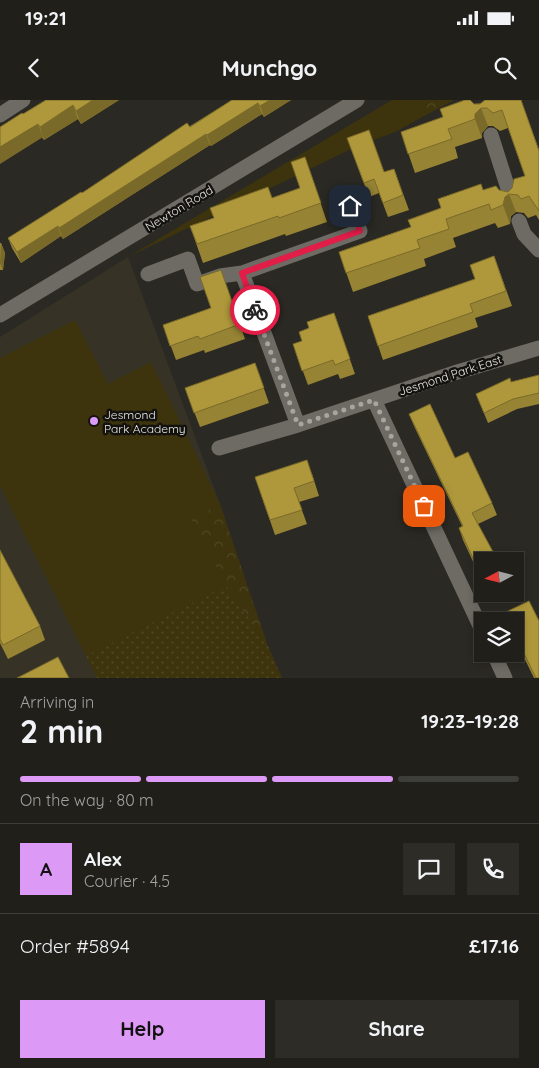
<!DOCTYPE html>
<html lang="en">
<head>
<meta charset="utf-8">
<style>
	:root { --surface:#201f1a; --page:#2d2c27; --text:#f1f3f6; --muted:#a2a2a2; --line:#3d3d39; --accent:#dc99f5 }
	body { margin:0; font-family:Quicksand,sans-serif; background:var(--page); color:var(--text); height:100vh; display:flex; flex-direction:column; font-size:19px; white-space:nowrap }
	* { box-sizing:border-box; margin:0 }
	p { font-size:16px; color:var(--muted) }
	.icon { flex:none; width:28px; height:28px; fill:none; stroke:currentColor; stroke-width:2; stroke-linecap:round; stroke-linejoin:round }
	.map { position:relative; height:578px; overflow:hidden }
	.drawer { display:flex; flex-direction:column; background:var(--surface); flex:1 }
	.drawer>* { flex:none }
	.needle { width:32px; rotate:263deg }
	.tools { position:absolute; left:474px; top:452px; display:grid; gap:10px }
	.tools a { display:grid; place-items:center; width:50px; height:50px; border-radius:0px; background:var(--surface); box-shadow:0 2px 8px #0003,0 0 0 1px var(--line); font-size:25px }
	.pin { position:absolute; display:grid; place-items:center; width:42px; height:42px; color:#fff; margin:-21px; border-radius:10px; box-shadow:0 2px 8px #0006 }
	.courier { position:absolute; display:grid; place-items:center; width:50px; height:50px; margin:-25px; border:4px solid #e11d48; border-radius:50%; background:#fff; color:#222; box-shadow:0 1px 6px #0007 }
	.overview em { font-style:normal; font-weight:700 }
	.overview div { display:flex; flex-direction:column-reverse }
	.overview { display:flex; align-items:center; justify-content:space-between; height:85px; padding:0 20px }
	h1 { font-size:32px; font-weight:700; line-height:38px }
	.bar { display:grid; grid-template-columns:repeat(4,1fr); gap:8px 5px; align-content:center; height:60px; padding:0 20px }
	.bar i { height:6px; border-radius:4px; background:var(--line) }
	.bar .active { background:var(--accent) }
	.bar p { grid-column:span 4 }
	.line { display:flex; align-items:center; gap:12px; padding:0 20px; border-top:1px solid var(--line) }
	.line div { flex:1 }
	.round { display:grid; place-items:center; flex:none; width:52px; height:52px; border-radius:0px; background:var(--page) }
	.primary-button { display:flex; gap:10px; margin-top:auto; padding:10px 20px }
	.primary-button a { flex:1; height:58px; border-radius:0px; background:var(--accent); color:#111; font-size:20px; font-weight:700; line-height:58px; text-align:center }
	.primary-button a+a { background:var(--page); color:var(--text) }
	.status { display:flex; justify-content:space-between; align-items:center; height:35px; padding:0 25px; background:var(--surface); direction:ltr }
	.status svg { height:14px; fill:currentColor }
	header { display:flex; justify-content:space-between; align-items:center; height:65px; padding:0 20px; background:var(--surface); font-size:22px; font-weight:700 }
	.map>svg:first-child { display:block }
	.built { fill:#363326 }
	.green { fill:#3d340d }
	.forest { fill:url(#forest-crowns) }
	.park { fill:url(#park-dots) }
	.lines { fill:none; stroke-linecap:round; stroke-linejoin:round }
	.minor { stroke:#6d6b64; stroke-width:15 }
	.wall { fill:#968333 }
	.shaded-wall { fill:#7a6a29 }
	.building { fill:#af983b; stroke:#7a6a29 }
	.done { stroke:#a6a5a0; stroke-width:5; stroke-dasharray:0 9 }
	.route { stroke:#e11d48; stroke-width:6 }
	.poi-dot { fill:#dc99f5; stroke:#13120f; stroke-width:2 }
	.labels { text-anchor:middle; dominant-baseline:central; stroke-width:5; stroke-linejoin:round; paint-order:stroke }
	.street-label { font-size:12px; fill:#e9e8e3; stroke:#13120f }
	.poi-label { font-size:12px; fill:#e9e8e3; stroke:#13120f; text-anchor:start }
</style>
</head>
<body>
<div class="status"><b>19:21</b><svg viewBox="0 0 49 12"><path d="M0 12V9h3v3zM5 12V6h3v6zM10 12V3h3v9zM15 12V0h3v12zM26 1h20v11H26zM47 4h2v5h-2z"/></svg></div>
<header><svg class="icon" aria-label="back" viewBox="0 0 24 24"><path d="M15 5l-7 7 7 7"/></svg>Munchgo<svg class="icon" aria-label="search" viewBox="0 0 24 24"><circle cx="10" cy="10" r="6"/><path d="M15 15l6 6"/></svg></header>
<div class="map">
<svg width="539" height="578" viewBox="0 0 539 578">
	<defs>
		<pattern id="forest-crowns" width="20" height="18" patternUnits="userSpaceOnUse" patternTransform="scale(1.25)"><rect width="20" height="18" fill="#3d340d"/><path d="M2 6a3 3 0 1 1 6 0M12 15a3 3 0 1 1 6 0" fill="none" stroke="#504824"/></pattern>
		<pattern id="park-dots" width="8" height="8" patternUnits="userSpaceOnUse" patternTransform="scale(1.25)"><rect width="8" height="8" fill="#3d340d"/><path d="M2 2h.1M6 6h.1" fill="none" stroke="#504824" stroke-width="1.8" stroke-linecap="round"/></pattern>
	</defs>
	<rect width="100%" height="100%" fill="#2b2923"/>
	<path class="built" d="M128 157 220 404 267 544 282 578H0V237Z"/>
	<path class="green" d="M392 0H418L428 14 397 31 351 49 128 157Z
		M75 220 108 284 151 262 220 404 191 419 226 486 86 556 0 386V258Z"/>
	<path class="forest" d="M418 0H454L428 14Z
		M220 404 267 544 255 551 164 517 226 486 191 419Z"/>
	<path class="park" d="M226 486 267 544 282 578H97L86 556Z"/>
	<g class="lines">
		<path class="minor" d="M0 15 23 0
			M491 35 512 101
			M519 121 524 134 539 150
			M148 174 188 159 197 184 220 176 242 173
			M0 215 357 0
			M374 300 482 530
			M298 325 242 173 360 131 351 106
			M219 348 298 325 454 273 539 248
			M494 554 505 578"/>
	</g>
	<path class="wall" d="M46 0H119L81 24 78 19 44 40 23 14Z
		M232 0H291L264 17 262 14 211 46 210 45 63 139 61 136 21 163 12 148 8 138 82 93Z
		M521 0 539 50V120L536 115 528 118 524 113 516 112 511 116 510 124 498 128 495 123 453 138 456 147 424 159 426 166 353 192 339 152 411 127 441 108 483 90H499L508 92 512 88 525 76 508 28 500 31 493 26H488L482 33V38L455 47 458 58 415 73 401 32 443 17 474 4Z
		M347 38 384 72 394 69 409 110 388 117 379 93 369 97Z
		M305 57 327 122 286 136 285 134 203 163 190 126 300 88Z
		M0 143H1L5 153 3 170H0Z
		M494 156 512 206 475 218 478 227 383 260 368 216 475 179Z
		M221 170 245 239 205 253 204 250 176 260 163 225 211 208Z
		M334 213 355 274 340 279 338 274 308 285 293 244 302 241 309 228Z
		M255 263 269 303 200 327 185 288Z
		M539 275V304L517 309 488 323 476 294 511 282Z
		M409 314 455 358 492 403 497 415 478 424 482 461V481L463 440 459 428 462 426 414 326Z
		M312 374 319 396 299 402 307 424 275 435 255 377Z
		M0 450 40 526 45 540 8 559 0 543Z
		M489 494H500L491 498Z
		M529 501 539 521V578H534L515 539V521H507L504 513Z"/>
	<path class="shaded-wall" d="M93 0H119L81 24 76 11Z
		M270 0H291L264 17 260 6Z
		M258 3 262 14 211 46 207 35Z
		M73 5 78 19 44 40 40 27Z
		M481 8 488 26 482 33V38L475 19V14Z
		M38 24 43 37 0 64V47Z
		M206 34 210 45 63 139 59 128Z
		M509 94 516 112 511 116 510 124 503 105 505 97Z
		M58 126 61 136 21 163 17 152Z
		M1 143 5 153 3 170 0 163Z"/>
	<path class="building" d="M46 0H93L76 11 73 5 40 27 38 24 0 47V27L22 13 23 14Z
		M232 0H270L260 6 258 3 207 35 206 34 59 128 58 126 17 152 8 138 81 92 82 93 187 23 190 27Z
		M465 0H470L474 4H480L485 0H521L539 51V111L529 96 521 99 518 95 509 94 505 97 503 105 491 110 489 104 446 119 449 129 417 140 420 148 346 173 339 152 411 127 408 120 441 108 438 99 481 84 483 90 496 86 499 90 508 92 512 88 514 79 525 76 502 10 493 13 487 8H481L475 14V19L448 29 452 39 408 54 401 32 443 17 440 9Z
		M369 30 384 72 394 69 403 95 383 103 374 79 364 83 347 38Z
		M305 57 321 103 279 118 278 116 197 144 190 126 214 118 210 108 268 87 272 98 300 88 291 62Z
		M494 156 506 191 470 204 473 212 378 246 368 216 475 179 470 165Z
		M221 170 240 224 200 239 198 236 170 246 163 225 211 208 200 177Z
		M334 213 350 259 335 265 333 260 302 271 293 244 302 241 299 232 309 228 307 222Z
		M255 263 264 288 194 313 185 288Z
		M539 275V293L513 299 484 313 476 294 510 278 511 282Z
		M430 304 455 358 468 352 492 403 472 413 498 461H482V478L459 428 463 426 409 314Z
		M307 360 314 381 294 388 302 410 270 420 255 377Z
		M0 450 40 526 3 545 0 539Z
		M529 501 539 521V578H536L515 535V521H508L504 513Z
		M58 557 69 578H17Z"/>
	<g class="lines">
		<path class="done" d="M255 210 298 325 374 300 424 406"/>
		<path class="route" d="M255 210 242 173 360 131 350 106"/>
	</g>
	<circle class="poi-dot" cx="94" cy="321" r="5"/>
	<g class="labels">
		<g class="street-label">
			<text transform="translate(179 108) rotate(-31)">Newton Road</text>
			<text transform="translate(450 275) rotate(-18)">Jesmond Park East</text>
		</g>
		<g class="poi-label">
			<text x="104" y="314">Jesmond<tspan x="104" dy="14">Park Academy</tspan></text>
		</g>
	</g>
</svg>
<div class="tools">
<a><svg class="needle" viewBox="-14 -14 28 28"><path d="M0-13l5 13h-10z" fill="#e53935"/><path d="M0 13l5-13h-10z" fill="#a2a2a2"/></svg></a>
<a><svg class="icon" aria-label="layers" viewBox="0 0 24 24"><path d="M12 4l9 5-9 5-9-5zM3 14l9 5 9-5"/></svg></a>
</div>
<div class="pin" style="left:424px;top:406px;background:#ea580c"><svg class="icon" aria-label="bag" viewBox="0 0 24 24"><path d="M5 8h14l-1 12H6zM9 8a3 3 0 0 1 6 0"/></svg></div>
<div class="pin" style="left:350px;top:106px;background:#1f2937"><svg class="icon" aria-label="home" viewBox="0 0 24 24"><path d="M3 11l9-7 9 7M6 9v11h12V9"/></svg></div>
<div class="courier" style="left:255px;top:210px"><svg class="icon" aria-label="bike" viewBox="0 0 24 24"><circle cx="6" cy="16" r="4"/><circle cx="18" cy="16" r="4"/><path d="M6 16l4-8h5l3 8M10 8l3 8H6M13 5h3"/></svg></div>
</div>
<section class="drawer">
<div class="overview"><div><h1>2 min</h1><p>Arriving in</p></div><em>19:23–19:28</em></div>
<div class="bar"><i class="active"></i><i class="active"></i><i class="active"></i><i></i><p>On the way · 80 m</p></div>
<div class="line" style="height:90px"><b class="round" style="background:var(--accent);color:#111">A</b><div><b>Alex</b><p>Courier · 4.5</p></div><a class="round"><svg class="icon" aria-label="chat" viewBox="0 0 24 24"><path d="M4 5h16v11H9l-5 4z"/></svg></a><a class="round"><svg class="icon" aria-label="phone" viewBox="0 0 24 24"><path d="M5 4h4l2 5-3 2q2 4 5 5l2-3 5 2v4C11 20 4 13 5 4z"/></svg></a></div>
<div class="line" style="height:65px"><div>Order #5894</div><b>£17.16</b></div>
<div class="primary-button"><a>Help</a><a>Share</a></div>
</section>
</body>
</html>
